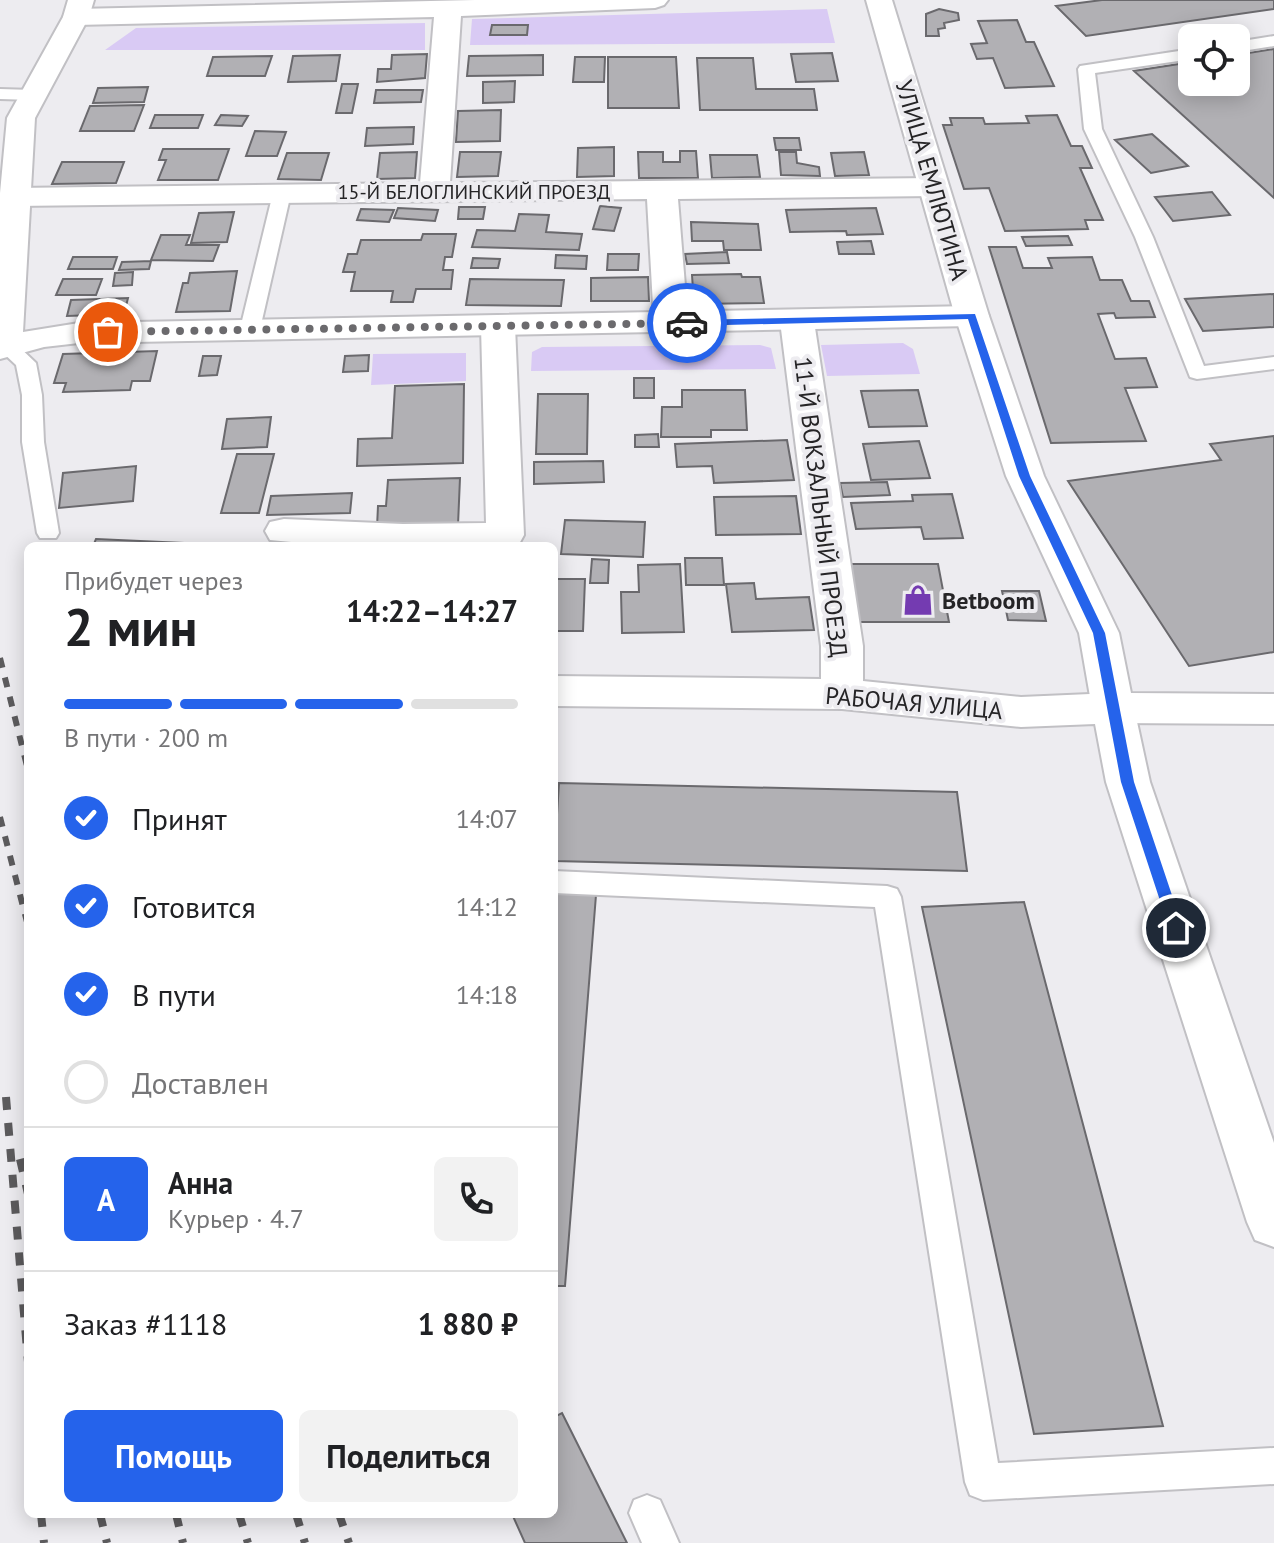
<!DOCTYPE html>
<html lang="ru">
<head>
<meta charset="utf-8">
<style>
	:root { --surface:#fff; --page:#f2f2f2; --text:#202124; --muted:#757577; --line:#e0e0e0; --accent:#2563eb }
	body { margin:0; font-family:"PT Sans",sans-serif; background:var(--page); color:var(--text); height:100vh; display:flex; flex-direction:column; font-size:30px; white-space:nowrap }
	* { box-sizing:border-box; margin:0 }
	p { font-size:26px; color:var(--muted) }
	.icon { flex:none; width:44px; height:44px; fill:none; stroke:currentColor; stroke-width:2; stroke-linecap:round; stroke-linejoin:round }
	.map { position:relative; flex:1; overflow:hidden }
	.sheet { position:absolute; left:24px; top:542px; width:534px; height:976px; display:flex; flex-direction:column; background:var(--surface); border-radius:12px; box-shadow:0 4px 20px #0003 }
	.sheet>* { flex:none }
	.controls { position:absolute; left:1178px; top:24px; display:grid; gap:16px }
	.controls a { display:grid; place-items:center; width:72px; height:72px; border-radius:12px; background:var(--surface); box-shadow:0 4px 20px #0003; font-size:40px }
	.pin { position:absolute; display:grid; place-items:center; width:68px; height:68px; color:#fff; margin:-34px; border:4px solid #fff; border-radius:50%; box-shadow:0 2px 8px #0007 }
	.courier { position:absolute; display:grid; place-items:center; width:80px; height:80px; margin:-40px; border:6px solid #2563eb; border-radius:50%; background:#fff; color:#222; box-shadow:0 2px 10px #0007 }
	.summary em { font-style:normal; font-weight:800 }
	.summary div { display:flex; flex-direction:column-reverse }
	.summary { display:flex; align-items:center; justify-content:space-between; height:136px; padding:0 40px }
	h1 { font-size:52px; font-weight:800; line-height:60px }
	.bar { display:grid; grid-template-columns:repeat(4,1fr); gap:12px 8px; align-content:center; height:96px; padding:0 40px }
	.bar i { height:10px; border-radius:6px; background:var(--line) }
	.bar .selected { background:var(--accent) }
	.bar p { grid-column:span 4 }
	.line { display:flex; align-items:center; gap:20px; padding:0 40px; border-top:2px solid var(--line) }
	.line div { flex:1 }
	.round { display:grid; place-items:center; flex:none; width:84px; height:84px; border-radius:12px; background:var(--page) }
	ol { padding:0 40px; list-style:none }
	li { display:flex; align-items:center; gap:24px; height:88px }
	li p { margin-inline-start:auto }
	li .icon { padding:8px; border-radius:50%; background:var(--accent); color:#fff; stroke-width:4 }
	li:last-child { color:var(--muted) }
	li i { width:44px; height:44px; border:4px solid var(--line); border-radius:50% }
	.primary-button { display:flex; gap:16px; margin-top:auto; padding:16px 40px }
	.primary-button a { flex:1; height:92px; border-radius:12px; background:var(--accent); color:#fff; font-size:32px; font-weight:800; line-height:92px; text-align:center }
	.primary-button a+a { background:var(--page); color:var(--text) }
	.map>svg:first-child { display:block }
	.green { fill:#d9caf4 }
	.building { fill:#b1b0b4; stroke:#6a696d; stroke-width:2 }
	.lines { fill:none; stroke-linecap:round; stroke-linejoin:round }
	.service-casing { stroke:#c1c0c4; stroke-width:4 }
	.minor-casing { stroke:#c1c0c4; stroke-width:4 }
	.tertiary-casing { stroke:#c1c0c4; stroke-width:4 }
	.primary-casing { stroke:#c1c0c4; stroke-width:4 }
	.service { fill:#fff; fill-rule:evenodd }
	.minor { fill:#fff; fill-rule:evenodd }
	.tertiary { fill:#fff; fill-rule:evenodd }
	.primary { fill:#fff; fill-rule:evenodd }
	.rail-far1 { stroke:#5c5b5d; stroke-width:6; stroke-dasharray:10 10; stroke-linecap:butt }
	.rail { stroke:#5c5b5d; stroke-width:8; stroke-dasharray:13 13; stroke-linecap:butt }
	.route { fill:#2563eb }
	.done { stroke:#6b6a6d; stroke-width:8; stroke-dasharray:0 14.4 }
	.labels { text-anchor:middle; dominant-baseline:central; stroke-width:8; stroke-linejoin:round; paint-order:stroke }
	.far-street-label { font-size:20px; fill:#252426; stroke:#edecf0 }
	.street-label { font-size:24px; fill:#252426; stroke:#edecf0 }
	.poi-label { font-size:24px; font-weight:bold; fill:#252426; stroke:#edecf0; text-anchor:start }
</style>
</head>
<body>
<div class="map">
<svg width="1274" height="1543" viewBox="0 0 1274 1543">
	<rect width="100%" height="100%" fill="#edecf0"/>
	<path class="green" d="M827 9 835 43 470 45 472 19Z
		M425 23V50H105L136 28Z
		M903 343 913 349 920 374 827 376 821 345Z
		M760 345 771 348 776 369 531 371 532 352 542 347Z
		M466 353V381L371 385 373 354Z"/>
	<path class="building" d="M1102 0H1274V9L1086 36 1056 6Z
		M939 9 958 13 959 20 944 23 945 28 938 29 939 36H926V14Z
		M1017 20 1026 42H1034L1054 86 1005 88 993 58 977 59 971 44 987 43 978 21Z
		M492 25H528L527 35H490Z
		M1274 49V198L1134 71 1192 62V82H1236V55Z
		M832 53 838 81 796 82 791 54Z
		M427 54 425 78 377 82 378 69H391L392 55Z
		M340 55 336 81 288 82 293 56Z
		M543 55V75L467 76 469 56Z
		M272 56 265 76H207L213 57Z
		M575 57H605L604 82H573Z
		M608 57H676L679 108H608Z
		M697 58H753L756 89H814L817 110H700Z
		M515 81 514 102 483 103V82Z
		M342 84H358L352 113H336Z
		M148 87 144 102 93 103 98 88Z
		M376 90H423L421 102 374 103Z
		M144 105 134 131H80L90 106Z
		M501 110 500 141 456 142 458 111Z
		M155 115H203L198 128H150Z
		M221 115 248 116 242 126 215 125Z
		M1057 115 1071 146H1082L1092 168H1080L1103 220H1085L1088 229 1005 231 989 188 964 189 943 125H952L950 118H983L985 124 1029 123 1026 116Z
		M414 127 413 144 365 146 367 128Z
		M255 131 286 132 277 156H246Z
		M1152 134 1188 166 1151 173 1115 140Z
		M774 138H799L801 150H776Z
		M614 147V176L577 177 578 148Z
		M163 149H229L218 180H158L166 160H159Z
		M680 151H696L698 178H639L638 152H663V162H680Z
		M417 152 415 178 377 179 380 153Z
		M460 152H501L498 176 457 177Z
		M779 152H796L797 163 819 167 820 176 781 175Z
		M864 152 869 175 835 176 831 153Z
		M287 153H329L321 180 278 179Z
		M710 155H757L760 177 712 178Z
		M62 162H124L116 183 52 184Z
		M1212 192 1230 215 1173 221 1155 197Z
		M600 206 621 208 614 231 593 229Z
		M459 207H485L483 219H458Z
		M398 208 438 210 435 221 394 218Z
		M876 208 883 234 847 235 846 231 790 232 786 210Z
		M361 209 394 210 389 222 357 220Z
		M234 212 227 242 191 243 199 213Z
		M519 214 549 215 546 232 582 234 579 250 472 247 477 230 515 231Z
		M691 222 758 224 761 250H724L723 241H692Z
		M423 234H456L452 257H445L443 270H453L451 289H416L413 302H391L393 291H351L355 272H343L348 254H357L361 240H421Z
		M161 235H190L186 245H219L213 261 151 260Z
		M1068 236 1072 245 1026 246 1022 237Z
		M871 241 874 254H839L837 242Z
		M989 247H1016L1023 268H1052L1048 258 1092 257 1100 280H1122L1131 301H1149L1155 317 1116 318 1114 313 1098 314 1115 359 1146 358 1157 387 1125 388 1146 441 1051 443Z
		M727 252 729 263 687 264 685 254Z
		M608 254H639L638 270H607Z
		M556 255 587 256 586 269 555 268Z
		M73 257H117L113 269H68Z
		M473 258 500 259 498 268H471Z
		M151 261 149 269 119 270 122 262Z
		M237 271 230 311 176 312 183 283H188L190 273Z
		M133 272 132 285 113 286 115 273Z
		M741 274 742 277H760L764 303 694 304 692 275Z
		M648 277 649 301H591V278Z
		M63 279H102L96 295H56Z
		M470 279 564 280 561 306 466 305Z
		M1274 294V327L1203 331 1185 299Z
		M128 298 124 314 67 316 71 300Z
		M157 351 150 381H132L130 390 63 392 66 383H54L63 354Z
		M369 355 368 371 343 372 345 356Z
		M203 356H221L217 375 199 376Z
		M634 378H654V398H634Z
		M464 384 463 463 357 466 358 439 392 438 395 386Z
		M682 390H745L747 430H711V437H661L662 407H682Z
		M918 390 927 426 869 427 861 391Z
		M538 394H588L587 454H536Z
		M271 417 267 447 222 449 227 419Z
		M658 434 659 447H635V435Z
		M1274 436V652L1189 666 1068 481 1221 460 1210 444Z
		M787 440 794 480 714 483 712 466 677 467 675 444Z
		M919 441 930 478 871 480 863 444Z
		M237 454H274L259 513H221Z
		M603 461 604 482 534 484V462Z
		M136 466 133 501 59 508 63 473Z
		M460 478 458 525 377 527 378 506H386L388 480Z
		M887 482 890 495 843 497 840 483Z
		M352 493 350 513 267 515 271 496Z
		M952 494 963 538 924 539 921 527 856 529 851 503 913 501 912 495Z
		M796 496 801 534 716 535 714 497Z
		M565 520 645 522 643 557 561 554Z
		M96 539 183 543 182 546H93Z
		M685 558H722L724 585H686Z
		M592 559 609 560 608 583H590Z
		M680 564 684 632 622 633 621 592H639L638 565Z
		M842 564H938L949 622H850Z
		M554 579H585L583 631H554Z
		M754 583 756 599 809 597 814 630 732 632 726 584Z
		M1002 591H1039L1046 621 1008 620Z
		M559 783 957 792 967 871 554 861Z
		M554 893 596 895 565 1286H554Z
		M1024 902 1163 1426 1034 1434 922 907Z
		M562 1413 627 1543H525L512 1514H554V1417Z"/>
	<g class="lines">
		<defs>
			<path id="service" d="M1274 36V46L1236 52V42Z
				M1192 49V59L1095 73 1102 129 1153 237 1204 366 1274 357V369L1197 379 1190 377 1135 237 1084 129 1078 69 1080 66Z
				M0 89 33 90 41 95 33 100 0 99Z
				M282 188 291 193 260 329 250 335 240 329 273 193Z
				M8 341 15 343 36 363 42 395 44 442 59 533 56 538H40L37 533 22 442V395L16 365 0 350 1 343Z
				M554 871 887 886 897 889 901 897 998 1463 1274 1448V1484L983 1500 970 1495 965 1482 875 907 554 893Z
				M647 1495 660 1500 679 1543H642L629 1513 634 1500Z"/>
			<path id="minor" d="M475 0H668L664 5 655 8 461 16 450 183 934 178 945 181 949 187 945 193 934 196 678 199 688 323 683 330 671 333 659 330 654 323 647 199 14 206 3 203 0 199 3 191 14 188 420 183 434 17 76 25 67 23 63 17 67 11 76 9Z
				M797 311 809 314 814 321 863 646V681L1021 697 1113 693 1128 697 1134 708 1150 782 1274 1143V1247L1255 1240 1247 1222 1106 782 1095 724 1021 727 842 709 554 706V676L821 679V646L780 321 785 314Z
				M498 316 510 319 515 326 524 535 519 544 334 546 270 540 265 531 270 522 284 519 403 524 486 523 481 326 486 319Z"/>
			<path id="tertiary" d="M68 0H94L89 17 35 118 23 332 79 323 972 306 984 309 989 316 984 323 972 326 79 343 44 347 0 359V193L7 118 63 17Z"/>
			<path id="primary" d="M866 0H892L989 316 1044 476 1119 633 1131 693 1274 694V724L1113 723 1098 719 1092 708 1079 633 1006 476 955 316Z"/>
		</defs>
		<use href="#service" class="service-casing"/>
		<use href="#minor" class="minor-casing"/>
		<use href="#tertiary" class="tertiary-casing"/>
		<use href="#primary" class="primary-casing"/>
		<use href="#service" class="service"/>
		<use href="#minor" class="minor"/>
		<use href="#tertiary" class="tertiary"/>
		<use href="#primary" class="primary"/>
		<path class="rail-far1" d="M0 658 28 770
			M0 817 28 926"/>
		<path class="rail" d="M6 1097 28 1362
			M20 1159 28 1194
			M41 1514 44 1543
			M100 1514 107 1543
			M176 1514 183 1543
			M239 1514 248 1543
			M296 1514 305 1543
			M339 1514 349 1543"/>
	</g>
	<path class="route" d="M975 314 1030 476 1105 633 1134 782 1183 928 1176 934 1169 928 1121 782 1093 633 1019 476 968 319 687 326 682 323 687 320Z"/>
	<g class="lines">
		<path class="done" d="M108 332 687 323"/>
	</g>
	<defs>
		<symbol id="shop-bare" viewBox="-9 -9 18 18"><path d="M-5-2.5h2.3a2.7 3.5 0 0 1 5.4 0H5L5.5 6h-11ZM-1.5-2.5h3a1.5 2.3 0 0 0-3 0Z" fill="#743bb1" stroke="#edecf0" stroke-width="2.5" paint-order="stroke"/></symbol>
	</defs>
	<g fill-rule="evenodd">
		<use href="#shop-bare" x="896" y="578" width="44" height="44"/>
	</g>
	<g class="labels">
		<g class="far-street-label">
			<text x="474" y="192">15-Й БЕЛОГЛИНСКИЙ ПРОЕЗД</text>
		</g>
		<g class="street-label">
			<text transform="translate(932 180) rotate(74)">УЛИЦА ЕМЛЮТИНА</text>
			<text transform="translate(821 507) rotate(83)">11-Й ВОКЗАЛЬНЫЙ ПРОЕЗД</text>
			<text transform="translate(914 703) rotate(5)">РАБОЧАЯ УЛИЦА</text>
		</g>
		<g class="poi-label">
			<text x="942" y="600">Betboom</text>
		</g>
	</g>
</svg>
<div class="controls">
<a><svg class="icon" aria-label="locate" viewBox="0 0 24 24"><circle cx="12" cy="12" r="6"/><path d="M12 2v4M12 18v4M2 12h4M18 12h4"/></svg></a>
</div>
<div class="pin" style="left:108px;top:332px;background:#ea580c"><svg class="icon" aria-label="bag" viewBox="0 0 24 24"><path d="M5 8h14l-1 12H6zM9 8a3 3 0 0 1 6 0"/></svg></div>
<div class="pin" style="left:1176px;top:928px;background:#1f2937"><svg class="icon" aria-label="home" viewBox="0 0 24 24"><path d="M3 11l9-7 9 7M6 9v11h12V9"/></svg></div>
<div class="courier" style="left:687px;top:323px"><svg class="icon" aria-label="car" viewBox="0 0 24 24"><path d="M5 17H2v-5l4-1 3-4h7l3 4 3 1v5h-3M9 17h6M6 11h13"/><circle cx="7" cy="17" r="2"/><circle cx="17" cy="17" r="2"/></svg></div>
<section class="sheet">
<div class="summary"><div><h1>2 мин</h1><p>Прибудет через</p></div><em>14:22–14:27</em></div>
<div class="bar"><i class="selected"></i><i class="selected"></i><i class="selected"></i><i></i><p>В пути · 200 m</p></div>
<ol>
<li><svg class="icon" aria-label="check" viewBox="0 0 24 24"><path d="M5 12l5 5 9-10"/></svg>Принят<p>14:07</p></li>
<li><svg class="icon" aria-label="check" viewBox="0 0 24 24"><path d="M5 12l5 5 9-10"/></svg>Готовится<p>14:12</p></li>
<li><svg class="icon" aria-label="check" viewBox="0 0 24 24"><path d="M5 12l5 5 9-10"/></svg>В пути<p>14:18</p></li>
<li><i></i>Доставлен</li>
</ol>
<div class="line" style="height:144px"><b class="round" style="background:var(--accent);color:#fff">А</b><div><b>Анна</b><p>Курьер · 4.7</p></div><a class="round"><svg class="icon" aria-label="phone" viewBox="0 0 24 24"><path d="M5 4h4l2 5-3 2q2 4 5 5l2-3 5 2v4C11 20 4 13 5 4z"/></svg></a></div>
<div class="line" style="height:104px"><div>Заказ #1118</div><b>1 880 ₽</b></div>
<div class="primary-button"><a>Помощь</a><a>Поделиться</a></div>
</section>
</div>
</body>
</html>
